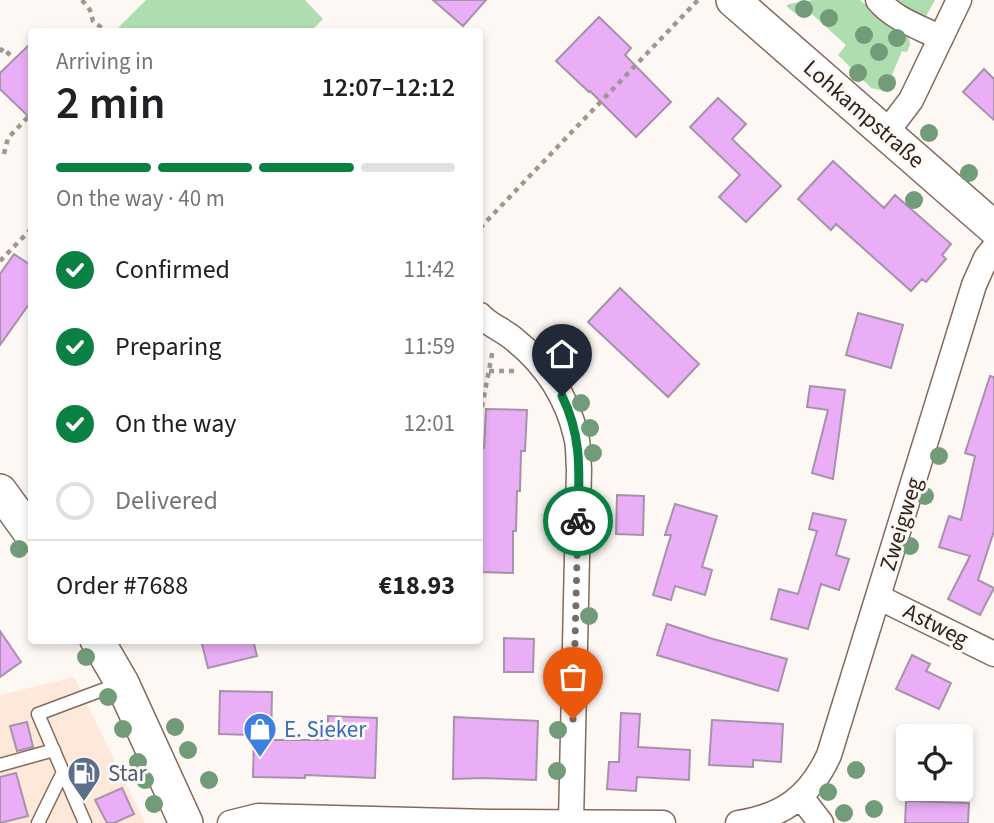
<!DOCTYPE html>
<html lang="en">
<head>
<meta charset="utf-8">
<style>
	:root { --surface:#fff; --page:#f2f2f2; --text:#202124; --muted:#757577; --line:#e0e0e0; --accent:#0b8043 }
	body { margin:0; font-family:"Source Sans 3",sans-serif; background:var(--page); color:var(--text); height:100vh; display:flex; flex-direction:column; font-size:26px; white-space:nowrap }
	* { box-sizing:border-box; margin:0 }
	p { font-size:23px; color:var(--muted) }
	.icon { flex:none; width:38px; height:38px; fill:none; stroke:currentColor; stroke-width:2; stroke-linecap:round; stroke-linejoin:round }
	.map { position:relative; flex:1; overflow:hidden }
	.panel { position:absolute; left:28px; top:28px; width:455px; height:616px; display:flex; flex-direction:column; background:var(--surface); border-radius:7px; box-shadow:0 4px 10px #0003 }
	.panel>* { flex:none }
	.fabs { position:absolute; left:896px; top:724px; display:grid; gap:14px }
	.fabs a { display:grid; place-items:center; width:77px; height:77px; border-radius:7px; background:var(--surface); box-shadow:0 4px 10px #0003; font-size:35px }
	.pin { position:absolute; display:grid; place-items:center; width:60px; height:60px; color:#fff; margin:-72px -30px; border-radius:50% 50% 50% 0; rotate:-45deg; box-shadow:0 0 7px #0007 }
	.pin .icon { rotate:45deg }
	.courier { position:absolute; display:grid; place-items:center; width:70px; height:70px; margin:-35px; border:5px solid #0b8043; border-radius:50%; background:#fff; color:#222; box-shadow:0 2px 9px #0007 }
	.head em { font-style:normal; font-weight:600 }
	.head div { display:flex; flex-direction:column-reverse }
	.head { display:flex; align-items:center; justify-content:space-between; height:119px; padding:0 28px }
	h1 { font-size:46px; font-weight:600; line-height:52px }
	.bar { display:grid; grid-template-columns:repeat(4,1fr); gap:10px 7px; align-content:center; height:84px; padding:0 28px }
	.bar i { height:9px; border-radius:5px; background:var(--line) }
	.bar .active { background:var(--accent) }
	.bar p { grid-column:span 4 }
	.line { display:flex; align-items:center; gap:18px; padding:0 28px; border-top:2px solid var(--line) }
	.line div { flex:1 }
	ol { padding:0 28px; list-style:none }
	li { display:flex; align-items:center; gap:21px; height:77px }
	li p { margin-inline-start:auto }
	li .icon { padding:7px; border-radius:50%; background:var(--accent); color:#fff; stroke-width:4 }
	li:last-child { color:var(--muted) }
	li i { width:38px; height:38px; border:4px solid var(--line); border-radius:50% }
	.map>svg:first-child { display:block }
	.built { fill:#fee8da }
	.green { fill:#aeddb0 }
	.building { fill:#e9aef5; stroke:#a692aa; stroke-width:2 }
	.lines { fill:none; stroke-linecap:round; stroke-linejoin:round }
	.lane-casing { stroke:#846a5a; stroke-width:15 }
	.street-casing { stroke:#846a5a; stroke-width:27 }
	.secondary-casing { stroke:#846a5a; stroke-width:36 }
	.path { stroke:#9f9892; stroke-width:4.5; stroke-dasharray:5 5; stroke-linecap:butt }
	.lane { stroke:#fff; stroke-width:12 }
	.street { stroke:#fff; stroke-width:24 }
	.secondary { stroke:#fff; stroke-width:33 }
	.tree { fill:#729c79 }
	.done { stroke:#766e67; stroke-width:7; stroke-dasharray:0 12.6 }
	.route { stroke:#0b8043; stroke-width:9 }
	.labels { text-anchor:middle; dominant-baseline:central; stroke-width:6; stroke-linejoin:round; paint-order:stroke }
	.street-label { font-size:23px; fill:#2d231b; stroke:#fef8f4 }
	.shop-label { font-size:23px; fill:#366cbe; stroke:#fef8f4; text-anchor:start }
	.service-label { font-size:23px; fill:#4e5e75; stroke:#fef8f4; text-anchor:start }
</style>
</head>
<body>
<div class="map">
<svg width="994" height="823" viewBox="0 0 994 823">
	<rect width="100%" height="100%" fill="#fef8f4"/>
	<path class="built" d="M74 677 145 823H0V695Z"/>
	<path class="green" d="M146 0H305L323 19 311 31H115Z
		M813 0H860L882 20 909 37 910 45 907 52 902 51 892 75 896 78 888 88 880 90 871 88 838 55 846 45 804 7 796 14 786 6 789 4Z
		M889 0H935L925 18Z"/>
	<path class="building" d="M433 0H486L463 26Z
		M599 17 631 48 625 55 671 102 636 137 590 91 589 92 556 61Z
		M32 42V120L0 89V73Z
		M984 69 994 79V120L963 92Z
		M718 98 746 124 732 139 781 186 746 222 719 197 740 175 690 127Z
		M833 161 884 208 895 195 951 244 942 255 946 259 926 282 922 279 911 291 836 224 831 230 798 199Z
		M14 254 32 266V300L0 345V274Z
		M620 288 699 364 668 397 588 322Z
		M858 313 903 325 891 368 846 355Z
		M990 376 994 377V531L978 580 994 588 980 615 948 599 970 556 939 547 949 516 961 520 975 456 965 453Z
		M810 386 845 390 833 479 812 473 828 410 807 407Z
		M486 409 527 410 525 451H521L520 491H517L516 531H513V573L480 572V490H481V448H484Z
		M617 495 644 496 643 535 616 534Z
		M675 504 717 516 702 567 712 570 705 595 675 586 671 600 653 595 671 535H665Z
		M813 513 846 520 836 555 849 559 839 590 821 584 808 629 771 619 779 589 798 594 817 531 809 529Z
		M667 624 713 639 787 659 778 691 657 655Z
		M0 631 21 662 0 677Z
		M504 638 534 639 533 672H504Z
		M201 640H253L257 656 208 668Z
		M912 655 930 664 926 671 951 683 939 709 896 689Z
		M220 691 272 692 271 740H328V716L377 718 375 778 305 775V778L253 777 254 735 219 734Z
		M621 713 640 714 638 747 690 750 689 780 637 777 636 791 607 789 609 762H619Z
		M454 717 538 721 536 780 483 778 453 779Z
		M712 720 783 724 781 762 753 760V767L709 765Z
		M27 722 33 747 17 751 10 726Z
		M16 773 28 816 0 823V777Z
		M122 788 134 814 114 823H107L95 800Z
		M906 801 969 803 968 823H905Z"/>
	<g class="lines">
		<defs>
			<path id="lane" d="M0 765 54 750
				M38 823 63 772
				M85 823 38 714 121 683"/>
			<path id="street" d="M878 0C894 19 919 27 941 38
				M886 133 911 100 959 0
				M480 315C490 326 504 330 515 340 546 365 567 397 576 436 579 446 578 458 579 469L571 822
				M878 597 994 654
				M801 797 821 823
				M230 823 258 816 490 822 663 823
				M738 823C784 816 810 796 829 755L974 285 986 258 994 248"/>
			<path id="secondary" d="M733 0 994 228
				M0 491 32 535
				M97 640 122 683 186 823"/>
		</defs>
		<use href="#lane" class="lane-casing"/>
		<use href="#street" class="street-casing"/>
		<use href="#secondary" class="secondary-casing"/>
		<path class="path" d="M82 0 90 10 93 21 107 32
			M0 52 3 48 14 59
			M4 154 8 138 28 117
			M480 228 698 0
			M0 261 32 228
			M489 371H516
			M480 417 493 349"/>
		<use href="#lane" class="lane"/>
		<use href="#street" class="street"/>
		<use href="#secondary" class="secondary"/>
	</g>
	<g class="tree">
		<circle cx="804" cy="9" r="9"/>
		<circle cx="829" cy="18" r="9"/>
		<circle cx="864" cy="35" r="9"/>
		<circle cx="897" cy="38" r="9"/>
		<circle cx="879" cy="52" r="9"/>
		<circle cx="858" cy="73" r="9"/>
		<circle cx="887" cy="83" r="9"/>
		<circle cx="929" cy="133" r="9"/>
		<circle cx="969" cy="173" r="9"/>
		<circle cx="914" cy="200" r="9"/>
		<circle cx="581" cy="403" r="9"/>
		<circle cx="590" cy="428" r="9"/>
		<circle cx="593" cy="453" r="9"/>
		<circle cx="939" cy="456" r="9"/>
		<circle cx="925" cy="496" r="9"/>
		<circle cx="591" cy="531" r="9"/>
		<circle cx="910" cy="546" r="9"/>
		<circle cx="19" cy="549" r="9"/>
		<circle cx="589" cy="616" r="9"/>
		<circle cx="86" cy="657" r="9"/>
		<circle cx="559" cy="672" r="9"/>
		<circle cx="108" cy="697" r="9"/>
		<circle cx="175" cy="727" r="9"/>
		<circle cx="123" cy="729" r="9"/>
		<circle cx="558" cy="730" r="9"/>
		<circle cx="188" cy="750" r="9"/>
		<circle cx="138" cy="762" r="9"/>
		<circle cx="856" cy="770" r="9"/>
		<circle cx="557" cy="771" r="9"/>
		<circle cx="145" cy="780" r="9"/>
		<circle cx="209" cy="780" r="9"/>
		<circle cx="828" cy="792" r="9"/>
		<circle cx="154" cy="804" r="9"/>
		<circle cx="874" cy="809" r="9"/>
		<circle cx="844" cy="813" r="9"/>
	</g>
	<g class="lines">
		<path class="done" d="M573 719 578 521"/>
		<path class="route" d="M562 396C583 438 579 476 578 521"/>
	</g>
	<defs>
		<symbol id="shop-pin" viewBox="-11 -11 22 30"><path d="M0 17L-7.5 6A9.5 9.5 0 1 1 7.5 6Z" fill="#3f7fe0" stroke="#fef8f4"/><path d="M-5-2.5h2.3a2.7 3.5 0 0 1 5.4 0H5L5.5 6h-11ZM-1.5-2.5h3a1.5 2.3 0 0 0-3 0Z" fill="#fff"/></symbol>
		<symbol id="fuel-pin" viewBox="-11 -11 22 30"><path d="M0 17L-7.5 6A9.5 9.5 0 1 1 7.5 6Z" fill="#5c6f8a" stroke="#fef8f4"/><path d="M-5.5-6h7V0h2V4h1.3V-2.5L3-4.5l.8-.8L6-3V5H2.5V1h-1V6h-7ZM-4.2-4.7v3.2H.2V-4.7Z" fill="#fff"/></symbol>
	</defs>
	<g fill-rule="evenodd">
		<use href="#shop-pin" x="241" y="710" width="38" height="52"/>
		<use href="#fuel-pin" x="65" y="754" width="38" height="52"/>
	</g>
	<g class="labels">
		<g class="street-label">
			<text transform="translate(864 114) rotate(41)">Lohkampstraße</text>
			<text transform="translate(901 524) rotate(-73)">Zweigweg</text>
			<text transform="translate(936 625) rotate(27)">Astweg</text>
		</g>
		<g class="shop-label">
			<text x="284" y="729">E. Sieker</text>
		</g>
		<g class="service-label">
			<text x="108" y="773">Star</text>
		</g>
	</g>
</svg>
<div class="fabs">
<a><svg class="icon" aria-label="locate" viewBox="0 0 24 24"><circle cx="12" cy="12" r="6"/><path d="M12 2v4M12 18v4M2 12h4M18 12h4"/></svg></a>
</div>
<div class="pin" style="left:573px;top:719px;background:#ea580c"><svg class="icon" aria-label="bag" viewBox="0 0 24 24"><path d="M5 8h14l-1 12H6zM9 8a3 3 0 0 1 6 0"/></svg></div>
<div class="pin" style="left:562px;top:396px;background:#1f2937"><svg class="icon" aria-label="home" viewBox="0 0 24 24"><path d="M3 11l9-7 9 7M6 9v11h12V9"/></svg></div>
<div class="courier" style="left:578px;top:521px"><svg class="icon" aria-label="bike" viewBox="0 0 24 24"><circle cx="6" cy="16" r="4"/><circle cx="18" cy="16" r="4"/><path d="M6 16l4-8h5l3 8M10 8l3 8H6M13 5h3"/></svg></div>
<section class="panel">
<div class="head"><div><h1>2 min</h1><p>Arriving in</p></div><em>12:07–12:12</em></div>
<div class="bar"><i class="active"></i><i class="active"></i><i class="active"></i><i></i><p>On the way · 40 m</p></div>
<ol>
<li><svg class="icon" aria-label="check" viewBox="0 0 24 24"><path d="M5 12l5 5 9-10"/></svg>Confirmed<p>11:42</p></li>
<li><svg class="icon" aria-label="check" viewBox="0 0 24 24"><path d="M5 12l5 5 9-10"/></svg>Preparing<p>11:59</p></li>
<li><svg class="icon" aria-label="check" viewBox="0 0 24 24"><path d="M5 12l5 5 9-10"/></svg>On the way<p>12:01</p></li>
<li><i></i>Delivered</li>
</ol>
<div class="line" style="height:91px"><div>Order #7688</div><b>€18.93</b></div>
</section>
</div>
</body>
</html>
